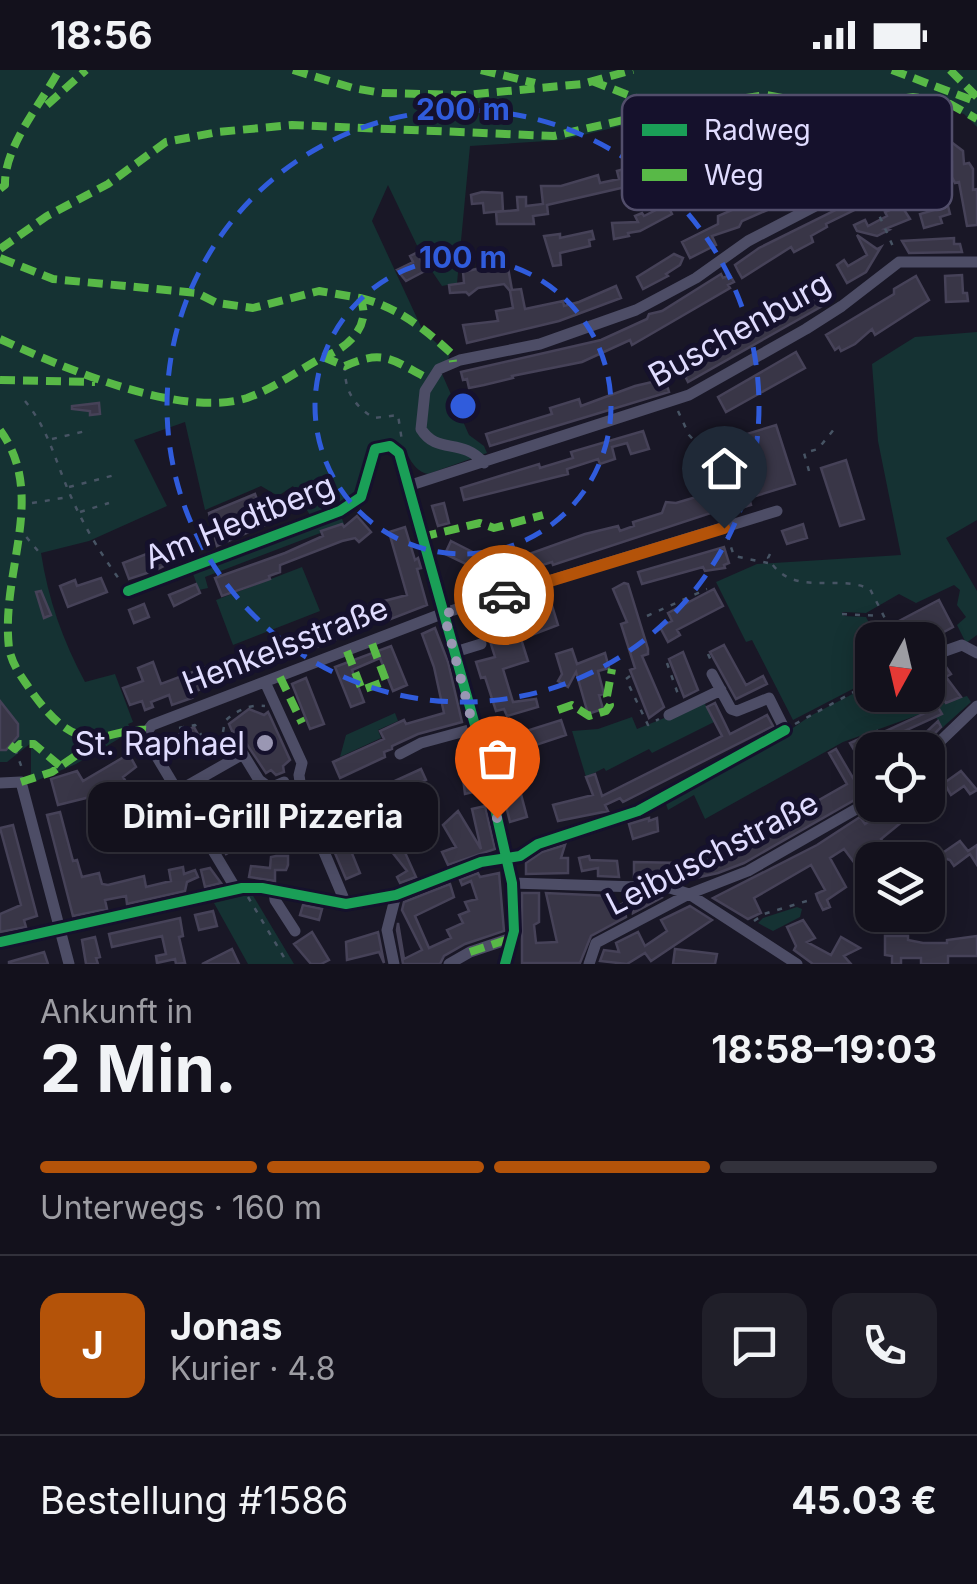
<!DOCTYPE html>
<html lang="de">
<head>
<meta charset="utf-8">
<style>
	:root { --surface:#13111c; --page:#201f29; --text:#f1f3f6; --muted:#9d9da3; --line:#32313b; --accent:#b45309 }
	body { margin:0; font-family:Inter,sans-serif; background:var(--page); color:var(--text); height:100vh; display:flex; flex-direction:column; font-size:38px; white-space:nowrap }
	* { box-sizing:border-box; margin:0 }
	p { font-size:32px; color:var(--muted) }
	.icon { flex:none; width:55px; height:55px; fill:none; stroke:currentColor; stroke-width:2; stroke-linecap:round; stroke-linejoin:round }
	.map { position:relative; height:894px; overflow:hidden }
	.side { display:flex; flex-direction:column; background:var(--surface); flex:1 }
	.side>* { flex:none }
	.needle { width:65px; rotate:188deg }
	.buttons { position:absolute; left:855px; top:552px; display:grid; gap:20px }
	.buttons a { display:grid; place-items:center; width:90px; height:90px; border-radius:20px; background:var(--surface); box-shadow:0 5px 25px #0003,0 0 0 2px var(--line); font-size:50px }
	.pin { position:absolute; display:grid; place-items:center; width:85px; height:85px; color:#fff; margin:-102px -42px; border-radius:50% 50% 50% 0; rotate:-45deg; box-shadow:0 0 10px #0007 }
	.pin .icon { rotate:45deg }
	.courier { position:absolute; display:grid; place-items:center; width:100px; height:100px; margin:-50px; border:8px solid #b45309; border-radius:50%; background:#fff; color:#222; box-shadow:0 2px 12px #0007 }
	.bubble { position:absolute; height:70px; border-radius:20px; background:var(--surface); box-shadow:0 5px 25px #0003,0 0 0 2px var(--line); font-size:32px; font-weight:700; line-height:70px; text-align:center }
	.overview em { font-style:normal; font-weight:700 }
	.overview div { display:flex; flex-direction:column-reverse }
	.overview { display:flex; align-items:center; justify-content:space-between; height:170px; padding:0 40px }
	h1 { font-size:65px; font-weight:700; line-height:75px }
	.bar { display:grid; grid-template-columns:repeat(4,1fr); gap:15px 10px; align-content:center; height:120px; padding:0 40px }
	.bar i { height:12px; border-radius:8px; background:var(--line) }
	.bar .selected { background:var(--accent) }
	.bar p { grid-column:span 4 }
	.line { display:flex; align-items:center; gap:25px; padding:0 40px; border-top:2px solid var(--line) }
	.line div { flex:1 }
	.round { display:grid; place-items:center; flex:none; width:105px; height:105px; border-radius:20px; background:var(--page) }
	.status { display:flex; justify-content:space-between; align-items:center; height:70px; padding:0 50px; background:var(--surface); direction:ltr }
	.status svg { height:28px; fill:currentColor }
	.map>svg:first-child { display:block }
	.green { fill:#153233 }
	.building { fill:#393647; stroke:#464258; stroke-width:2.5 }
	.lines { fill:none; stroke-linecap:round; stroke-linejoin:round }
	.path { stroke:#475464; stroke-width:2.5; stroke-dasharray:5 8; stroke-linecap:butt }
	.minor { stroke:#4d4d66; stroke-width:11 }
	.quiet { stroke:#58b947; stroke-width:8; stroke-dasharray:15 8; stroke-linecap:butt }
	.cycleway-casing { stroke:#15112c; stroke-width:16 }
	.cycleway { stroke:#1a9f57; stroke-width:10 }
	.done { stroke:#9a97b3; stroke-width:10; stroke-dasharray:0 18 }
	.route { stroke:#b45309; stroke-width:12 }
	.ring { fill:none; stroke:#305cdc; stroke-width:5; stroke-dasharray:18 12 }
	.poi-dot { fill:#9a97b3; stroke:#15112c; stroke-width:4 }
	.labels { text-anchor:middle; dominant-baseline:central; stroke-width:10; stroke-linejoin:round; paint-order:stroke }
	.street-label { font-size:32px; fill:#e0dcff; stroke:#15112c }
	.poi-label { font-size:32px; fill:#e0dcff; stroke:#15112c; text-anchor:end }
	.key { fill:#15112c; stroke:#524e6b; stroke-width:2.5 }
	.key-label { font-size:28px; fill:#e0dcff }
	.centre { fill:#305cdc; stroke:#15112c; stroke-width:5 }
	.ring-label { font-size:30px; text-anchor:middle; font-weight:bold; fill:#305cdc; stroke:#15112c; stroke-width:10; stroke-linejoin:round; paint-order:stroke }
</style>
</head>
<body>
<div class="status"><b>18:56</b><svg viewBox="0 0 49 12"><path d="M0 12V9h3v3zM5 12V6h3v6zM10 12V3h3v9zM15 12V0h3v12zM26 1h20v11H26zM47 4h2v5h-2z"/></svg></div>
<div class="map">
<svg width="977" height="894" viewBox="0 0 977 894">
	<rect width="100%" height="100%" fill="#191726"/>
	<path class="green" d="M0 0H977V57L964 44 925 31 839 43 767 29 676 43 562 70 470 76 457 213 442 216 423 188 388 115 372 151 423 261 450 285 442 304 469 365 484 376 487 383 428 404C403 400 408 354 375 375 367 403 366 424 337 436L344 454 205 507 208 518 199 520 192 501 314 452 293 416 278 426 261 416 205 440 185 352 134 370 167 436 89 471 41 483C48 529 63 571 85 612L115 604 133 652 128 654 132 661 76 694 31 713V673L7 692H0Z
		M977 262V450L946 468 977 521V565L966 573 957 555 966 547 957 535 960 520 954 515 916 533 899 524 866 543 842 542 844 546 866 547 876 566 889 563 890 570H872V609L793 650 752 570 746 572 716 512 757 494 901 485 878 371 872 294 915 267Z
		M302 497 320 541 233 575 216 530Z
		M872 614V625H928V616L942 634 967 626 971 632 942 658 932 640 843 672 705 749 694 725 668 740 665 731 791 664 790 660 810 646Z
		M704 632 714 652 652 683 649 679 606 701 604 698 586 707 572 661 598 659 632 647 637 659Z
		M395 643 398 651 378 660 381 668 340 687 346 665Z
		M252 824 294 894H248L214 833Z
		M797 837 802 839 800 847 773 861 758 853 763 848Z"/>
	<path class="building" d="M915 61H923L924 66 942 65 963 81 964 94 969 93 973 99V120L977 119V155L967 156 959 112 955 113 952 107V91L935 76 908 81 910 91 901 93 899 84 889 87 888 82 865 88 861 73 894 64 905 68 904 63Z
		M679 66 684 67 686 77H684L690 94 680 96 682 104 547 135 548 144 533 146 534 154H497L496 142 518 140 517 127H526V136L543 134 541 116H561L598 105 600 113 619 109 617 101 655 91 679 89 674 67Z
		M823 104 832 112 742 151 739 157 712 166 716 175 690 188 682 172 718 154V146L771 123 769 117 774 110 789 109 792 116Z
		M482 122 502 123 503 141 484 143 483 133 472 134 471 125Z
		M868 124 871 132 826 154 827 157 811 166 813 172 794 182 791 177 742 208 738 201 735 195 759 178Z
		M670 129 674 136 669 138 672 144 640 161 628 163 629 166 614 169 612 153 638 152 635 146 642 143 644 146 658 139 656 135Z
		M901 135 910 149 885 159 889 160 877 166 857 161 854 155 865 150 868 156 887 146 885 142Z
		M948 136 950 144 940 147 942 153 924 158 920 144Z
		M592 161 594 169 589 170 590 176 560 183 561 195 553 196 544 166 560 164V168Z
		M857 165 877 179 881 177 866 202 847 213 837 195 844 190 848 196 867 185Z
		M954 168V174H960L962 182 909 183 902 171Z
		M418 182 425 201 406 211 397 200 413 192 410 186Z
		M674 184 683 188 680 195 666 204 668 206 643 219 637 207Z
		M507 192 512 220 521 219 525 239 563 231 564 236 579 232 616 216 621 228 559 251 467 273 463 255 498 251 496 241 513 238 510 221 504 214 478 218 469 225 466 222 450 223 449 215 464 213 463 202Z
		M721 204 723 208 730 205 734 212 728 215 730 218 632 275 630 270 582 292 512 306 513 308 484 315 469 318 467 309 463 310 461 302 601 270 647 249 649 244 662 241Z
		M962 205 963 223H967L968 231 946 232 945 206Z
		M916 206 929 230 875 265 872 259 855 274 841 281 839 277 835 280 826 265 894 224V219Z
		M811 224 815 230 826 224 831 231 688 312 680 296 742 261 755 254 757 257Z
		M796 282 805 298 726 342 718 327Z
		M665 309 669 322 490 376 486 364 552 344 550 338 579 329 581 336 635 316Z
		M99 333 100 344 90 345V341L72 339V336Z
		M776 355 795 414 749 428 751 435 728 442 725 434 729 430 711 375Z
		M643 361 649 379 631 384 627 373 612 377 615 389 600 394 598 389 567 399 568 404 464 430 461 418 539 394 540 398 573 388 571 382Z
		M846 390 864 449 840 456 821 398Z
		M255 424 259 435 267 432 274 451 217 476 209 443Z
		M706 424 711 443 553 495 552 492 519 502 515 489 585 464 618 456 620 461 634 456 633 452 662 443 666 432 676 433Z
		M444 433 449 453 438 456 432 436Z
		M357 446 371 462 359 472 355 468 342 471 280 495V502L269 506 270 509 222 526 215 508 285 483 323 466 321 461 342 454 344 457Z
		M803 454 807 468 787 474 782 461Z
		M405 457 415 490 418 488 421 498 417 499 427 535 383 552H370L365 536 407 525 389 462Z
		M451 471 504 498 499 510 445 484Z
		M175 473 181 487 156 500 129 509 123 493Z
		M724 477 729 493 724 495 725 498 705 501 703 497 642 514 638 502Z
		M101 508 107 522 68 537 60 516 75 510 77 516Z
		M624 513 628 514 648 579V584L642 586 664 637 649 648 630 600 635 598 621 554 627 552 613 519Z
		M196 514 200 523 174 536 169 525Z
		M714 519 723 536 677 560 680 565 668 572 660 557 672 551 668 543Z
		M41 521 51 545 44 548 36 522Z
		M550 529 558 555 521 569 528 591 503 599 513 632 536 629 538 637 507 646 504 639 496 641 485 607 481 608 476 592 495 587 485 555 521 544 519 538Z
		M939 530 953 557 929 570H909L899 551Z
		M144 534 149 547 134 553 129 540Z
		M330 557 335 562V570L241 604 235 589 249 583 250 588Z
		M435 558 448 592 462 652 418 664 392 676V679L384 682 385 687 340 708 333 692 384 669 380 661 404 650 406 654 444 643 434 597 422 564Z
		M724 575 746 615 763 606 767 614 736 629 710 582Z
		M391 576 407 615 393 621 380 588 352 600 364 632 351 637 335 597Z
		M572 579 577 594 605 583 609 598 598 601 604 624 599 625 603 639 588 644 576 602 568 617 558 611 562 604 556 584Z
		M683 582 698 620 684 627 669 589Z
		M153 592 161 614 219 592 227 610 190 623 192 628 172 635 169 625 151 632 153 637 145 640 142 631 130 635 123 618 143 611 138 598Z
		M944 594 951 604 946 607 961 627 946 633 928 608Z
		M306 608 324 654 310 659 292 614Z
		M0 631 18 654V666L6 680H0Z
		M715 633 730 664 767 645 773 656 623 732 620 728 605 735 608 741 558 751 553 735 593 725 586 707 595 704 602 726 722 666 707 637Z
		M938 637 942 644 883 671 879 664Z
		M249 639 264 645 268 642 270 646 290 690 283 696 284 702 276 705 271 700 266 703 240 664 232 661 229 654Z
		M561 650 566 665 530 677 526 661Z
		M938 651 941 657 919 680H907Z
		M194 657 200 668 180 680 173 667Z
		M877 661 881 670 863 678 872 695V720L744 793 718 803 687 810 634 807V792L687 793 722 781 724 785 742 774 736 762 747 757 752 768 847 714 829 683 836 679 853 708 866 700 850 673Z
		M506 673 509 680 495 692 491 678Z
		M129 684 136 697 123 707 138 731 151 723 168 752 157 759 144 743 130 751 106 712 107 716 90 727 58 735 51 709 77 701 83 711Z
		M531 686 532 708 518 713 527 747 510 752 496 696Z
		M474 691 481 720 465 724 462 700 470 698 469 694Z
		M421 699 426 710 383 730 377 719Z
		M961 701 977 720 970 724 964 716 951 725 944 713Z
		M209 714 212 725 196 734 190 725Z
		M325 717 360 803 346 809 312 729 311 722Z
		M236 720 244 734 230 742 222 728Z
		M415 727 438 758 422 771 418 767 403 778 416 807 400 813 397 807 407 801 392 782 374 770 380 762 372 756 377 748Z
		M893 735H909L914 742 881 769 893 787 872 790V805L863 792 856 795 844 779 830 788 846 817 827 830 830 837 823 840 818 830 816 824 825 820 811 795 754 828 761 843 748 849 713 828 817 775 860 747 865 754Z
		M485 736 495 779 448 795 442 782 456 777 443 755 458 741 481 779 472 739Z
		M60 742 73 791 77 790 82 807 99 803 102 814 108 815 144 806 146 817 171 811 169 800 183 797 184 804 195 800 198 807 187 812 185 821 127 834 126 826 105 830 107 839 73 846 47 745Z
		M649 748V751L657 748 658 761 633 769 629 754Z
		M186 754 197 772 186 778 176 760Z
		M13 755 37 846 24 850 26 857 0 862V844L21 835 0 758Z
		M219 758 224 765 229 762 233 765 240 776 226 784 213 762Z
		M960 771 968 781 977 775V795L970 784 954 796 950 790 938 786Z
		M565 775 561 788H568V803L526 804V793L542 782Z
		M276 786H288V795L286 800H275V811L249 807 251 796 270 798 271 787Z
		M589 786 590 790 617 791 619 807 598 806V798L582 801 579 788Z
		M210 798 221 813 205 817 201 800Z
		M478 803 480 807 499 803 504 861 465 874 444 886 440 894H403L397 860 398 853 404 889 422 880 402 840 404 832 450 814 454 827 415 846 429 878 451 868 447 860 463 853 459 845 469 841 465 832 477 829 471 811 462 815 460 810Z
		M522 823H539V852L534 855 536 873 557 872 546 823 611 826 612 839 624 833 626 847 591 866 580 893H522Z
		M634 826H638L640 833 653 827H663L633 843Z
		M303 835 322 839 319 850 300 845Z
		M690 836 712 850 651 891 645 883 627 894 600 891 604 880 619 882 616 873 638 862 645 876 667 861 661 850Z
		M213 841 217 856 199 860 195 845Z
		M180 848 183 866 179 867 185 893 176 894 175 889 157 893 156 886 166 884 162 866 112 877 109 864Z
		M803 850 815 868 807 872 831 885 841 867 860 878 844 886 851 894H813L794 880 796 876 787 857Z
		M312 862 329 890 321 894H311L294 874Z
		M378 862 384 893 379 882 347 890 346 872Z
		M885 866H908V870L923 873H947V870L977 866V886H948V894H921V888H901V894H892V886L885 885Z
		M95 867 100 887 96 888 98 894H86L82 870Z
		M232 879 239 894H202Z
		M675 879 717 884 715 894H673Z
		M44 882 48 894H9V892Z"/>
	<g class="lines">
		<path class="path" d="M840 38 855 89
			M864 111 895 181
			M345 296C344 320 354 336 374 348L398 345 402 371
			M25 331C50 361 56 395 73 431 86 460 103 487 122 513
			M678 341 689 365 699 376
			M52 369 90 360
			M809 401 804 383 818 379 835 358
			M69 417 115 405
			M32 433 69 427
			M80 442 109 433
			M18 457 38 481
			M727 465 734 486 768 493
			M770 484 768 488C792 529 835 503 870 519L896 570
			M842 544 881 546
			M647 546 707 519
			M708 584 712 593
			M667 593 679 627
			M630 606 626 609 648 655 659 649
			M795 654 872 612
			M179 658 195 655 203 668 208 670 224 665 237 674
			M223 662 225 651C236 641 249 634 265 636
			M15 679 23 701
			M212 757 266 727
			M248 827 288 894
			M754 851 764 844 810 830"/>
		<path class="minor" d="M484 393C462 367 437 385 421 359L425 321 439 299 460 290 540 274 636 240 696 208 748 171 844 121 851 115 859 97
			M408 416 689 325 806 259 842 236 899 192H977
			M128 521 340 441 361 427 375 379 390 376 399 383 480 673 512 813 514 861 505 894
			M455 582 481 574
			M928 587 962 575 977 583
			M265 612 302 693 299 705 303 732
			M669 645 721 620
			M928 683 977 636
			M400 684 421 673 476 658
			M0 713 21 712 69 894
			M178 721 243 684 259 710 270 718 284 712 291 727 303 732 346 834
			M512 813 670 818 689 824 797 894
			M236 819 151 677 148 660 152 655 444 543 777 441
			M274 820 275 830 295 861
			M0 872 242 818H262L346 834 396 825 481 792 520 786 538 774 638 741 785 660 769 628 737 641 731 639 712 604
			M394 894 387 860 396 825
			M449 894 470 882 512 868
			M589 894 596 873 689 824 748 801 872 730"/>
		<path class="quiet" d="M293 0 353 18 382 23 466 25 582 14 633 0
			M481 0 535 13
			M892 0 977 32
			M950 0 977 27
			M592 11 667 40
			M47 35 86 0
			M0 119 5 115C4 76 42 33 59 0
			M0 179 47 146 108 114 166 72 218 62 292 55 554 66 667 40 766 25 840 38 913 27 929 29 950 34 977 49
			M0 188 53 209 197 223 217 233 253 238 319 221 360 228C373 255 347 279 323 287
			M360 228C396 236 425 259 452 284L453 292
			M0 269C62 297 180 349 247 328 273 319 299 300 323 287L345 296C385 278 393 291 429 309
			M0 310 95 312
			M0 360C48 426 0 501 9 578 12 596 24 610 34 625 45 640 62 660 80 665 104 673 124 657 148 660
			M422 467 480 453 494 458 543 445
			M347 581 362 620 386 611 371 571
			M280 607 302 653
			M558 640 572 635 589 646 606 641 610 635 607 626 612 599
			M10 675 15 679 20 674H34L60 696
			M21 712 52 702 103 667
			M470 882 512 868"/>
		<defs>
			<path id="cycleway" d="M128 521 340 441 361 427 375 379 390 376 399 383 480 673 512 813 514 861 505 894
				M0 872 242 818H262L346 834 396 825 481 792 520 786 538 774 638 741 785 660"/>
		</defs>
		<use href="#cycleway" class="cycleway-casing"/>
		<use href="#cycleway" class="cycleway"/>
	</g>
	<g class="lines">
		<path class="done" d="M497 748 444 544 504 525"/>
		<path class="route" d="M504 525 724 458"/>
	</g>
	<g class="ring">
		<circle cx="463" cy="336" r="148"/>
		<circle cx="463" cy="336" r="296"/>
	</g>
	<circle class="poi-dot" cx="265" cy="673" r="10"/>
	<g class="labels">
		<g class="street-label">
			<text transform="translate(739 259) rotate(-29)">Buschenburg</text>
			<text transform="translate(239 451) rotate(-22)">Am Hedtberg</text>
			<text transform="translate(285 575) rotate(-21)">Henkelsstraße</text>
			<text transform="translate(712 783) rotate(-27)">Leibuschstraße</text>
		</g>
		<g class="poi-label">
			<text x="245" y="673">St. Raphael</text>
		</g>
	</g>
	<rect x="622" y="25" width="330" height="115" rx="15" class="key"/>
	<rect x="642" y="54" width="45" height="12" fill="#1a9f57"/>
	<rect x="642" y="99" width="45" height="12" fill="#58b947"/>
	<g class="key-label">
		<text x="704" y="70">Radweg</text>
		<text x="704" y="115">Weg</text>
	</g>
	<circle cx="463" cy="336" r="15" class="centre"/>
	<g class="ring-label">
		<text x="463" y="50">200 m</text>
		<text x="463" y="198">100 m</text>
	</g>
</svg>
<div class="buttons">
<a><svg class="needle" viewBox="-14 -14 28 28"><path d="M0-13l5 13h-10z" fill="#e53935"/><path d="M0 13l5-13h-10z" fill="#9d9da3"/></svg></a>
<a><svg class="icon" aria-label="locate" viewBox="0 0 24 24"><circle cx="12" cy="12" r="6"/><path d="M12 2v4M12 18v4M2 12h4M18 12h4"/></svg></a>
<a><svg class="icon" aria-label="layers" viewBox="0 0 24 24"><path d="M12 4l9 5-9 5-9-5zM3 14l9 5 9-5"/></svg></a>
</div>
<div class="pin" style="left:497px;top:748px;background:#ea580c"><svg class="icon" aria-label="bag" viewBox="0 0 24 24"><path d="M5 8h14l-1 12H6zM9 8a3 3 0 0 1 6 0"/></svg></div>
<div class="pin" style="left:724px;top:458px;background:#1f2937"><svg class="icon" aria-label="home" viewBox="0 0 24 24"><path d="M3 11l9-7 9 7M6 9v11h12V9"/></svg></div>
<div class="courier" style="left:504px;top:525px"><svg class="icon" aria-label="car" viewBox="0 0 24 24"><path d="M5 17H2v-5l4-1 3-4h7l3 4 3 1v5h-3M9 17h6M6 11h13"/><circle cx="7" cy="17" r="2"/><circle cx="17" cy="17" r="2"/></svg></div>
<div class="bubble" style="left:88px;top:712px;width:350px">Dimi-Grill Pizzeria</div>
</div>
<section class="side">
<div class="overview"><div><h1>2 Min.</h1><p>Ankunft in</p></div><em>18:58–19:03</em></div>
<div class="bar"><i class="selected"></i><i class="selected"></i><i class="selected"></i><i></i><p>Unterwegs · 160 m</p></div>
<div class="line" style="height:180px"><b class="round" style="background:var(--accent);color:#fff">J</b><div><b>Jonas</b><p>Kurier · 4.8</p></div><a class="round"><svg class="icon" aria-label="chat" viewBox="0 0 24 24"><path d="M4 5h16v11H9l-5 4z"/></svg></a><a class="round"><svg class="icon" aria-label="phone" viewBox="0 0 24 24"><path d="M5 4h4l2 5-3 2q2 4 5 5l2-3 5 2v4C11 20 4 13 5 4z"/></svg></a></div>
<div class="line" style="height:130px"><div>Bestellung #1586</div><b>45.03 €</b></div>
</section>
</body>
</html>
